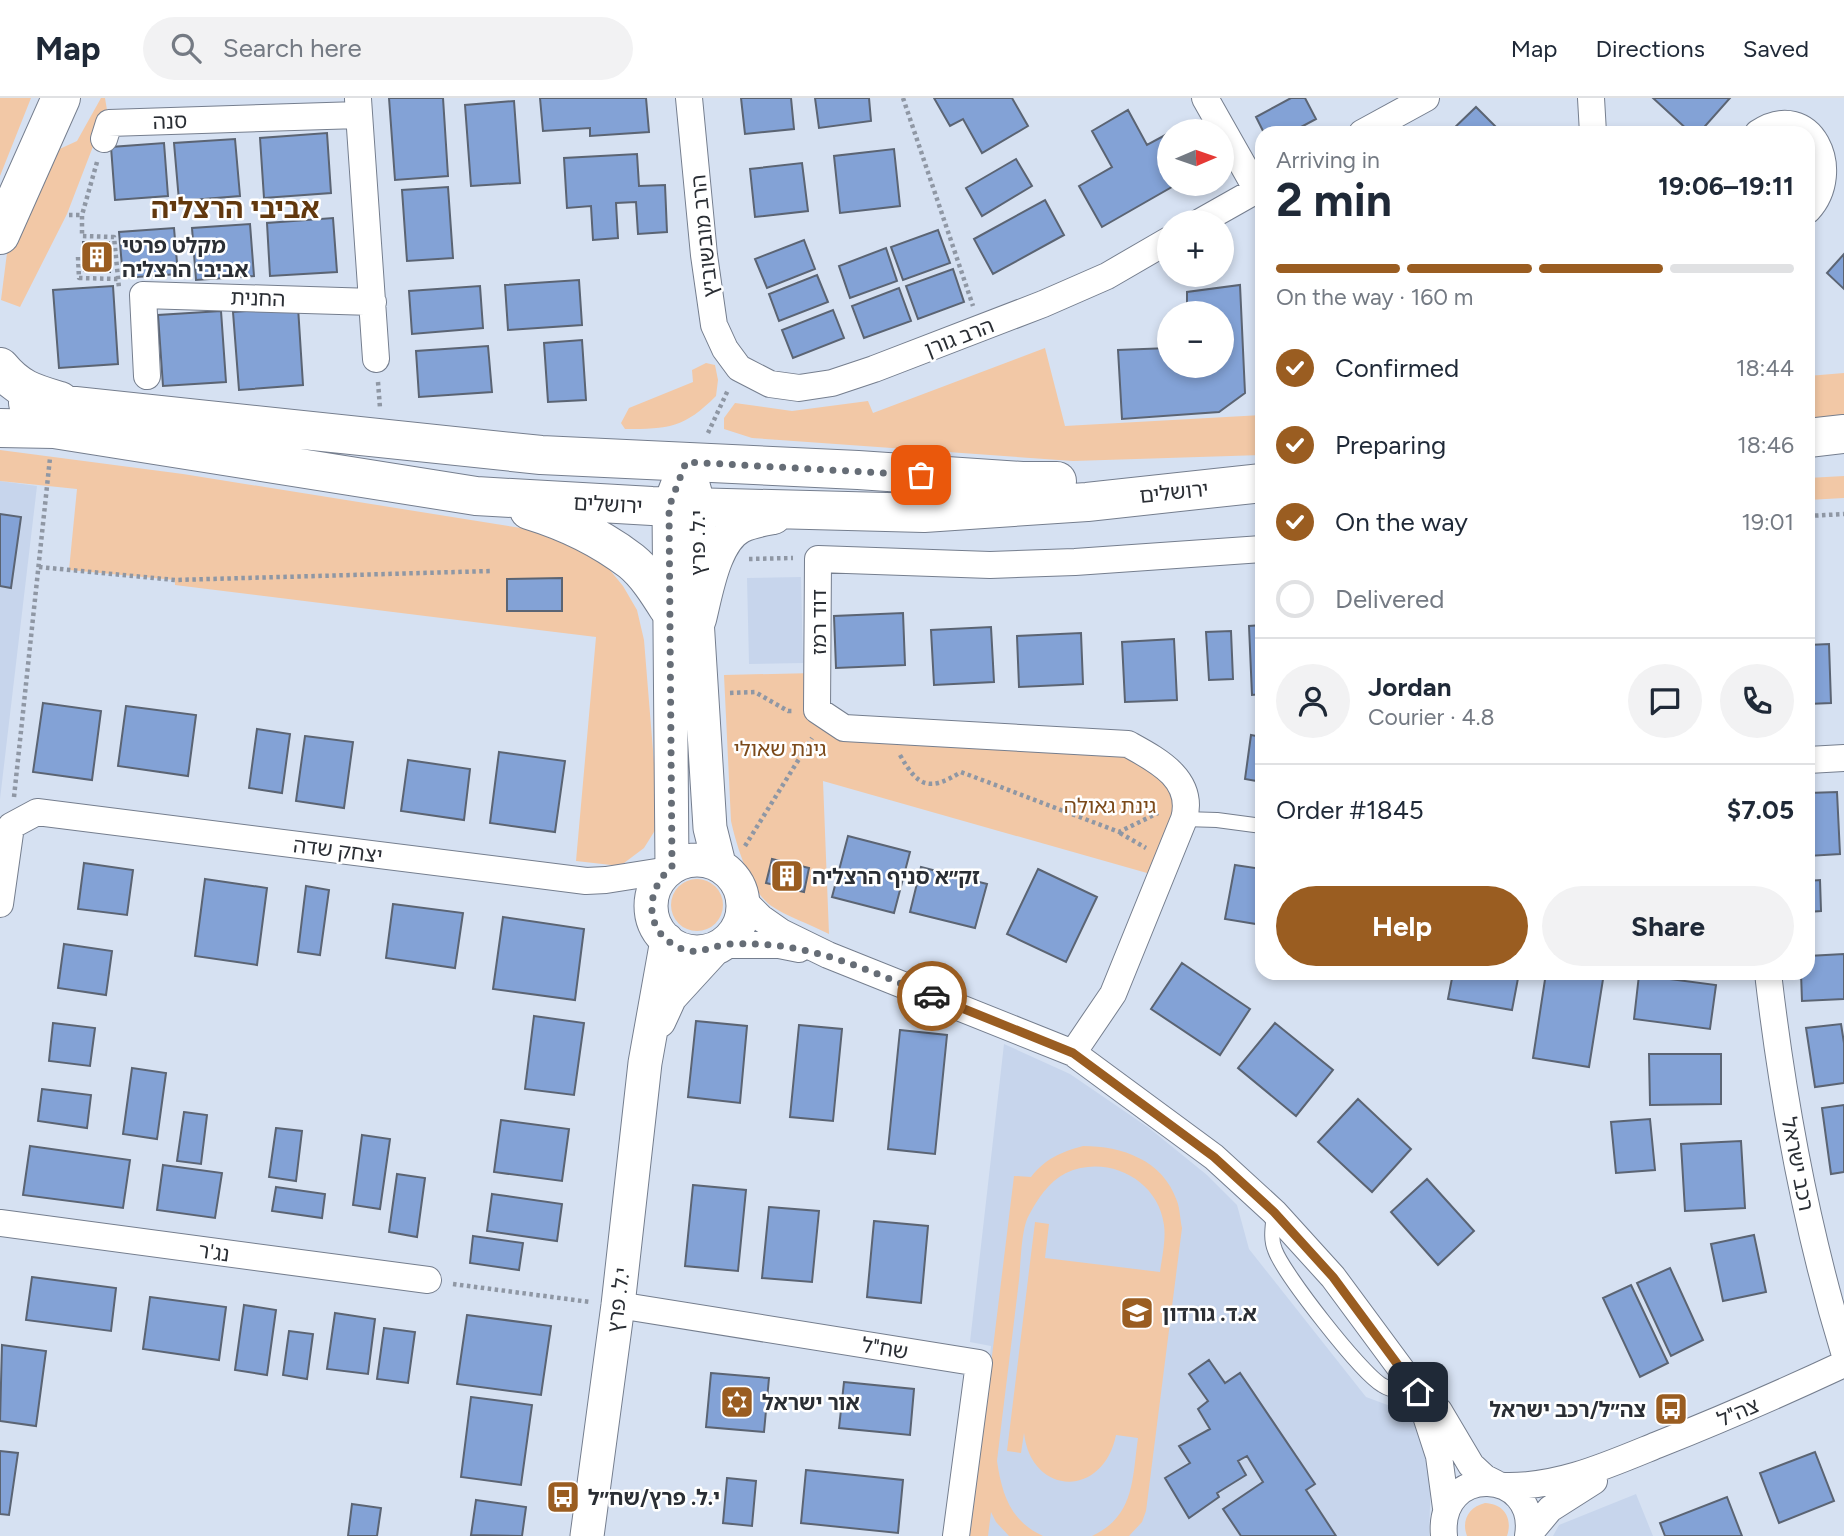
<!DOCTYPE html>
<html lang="en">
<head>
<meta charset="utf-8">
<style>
	:root { --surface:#fff; --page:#f2f2f3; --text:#1f2937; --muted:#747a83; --line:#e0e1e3; --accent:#9a5d21 }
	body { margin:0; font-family:Figtree,"Noto Sans Hebrew",sans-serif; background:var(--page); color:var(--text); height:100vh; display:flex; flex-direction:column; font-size:26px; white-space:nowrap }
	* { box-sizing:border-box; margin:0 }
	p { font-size:23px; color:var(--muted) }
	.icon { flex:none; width:38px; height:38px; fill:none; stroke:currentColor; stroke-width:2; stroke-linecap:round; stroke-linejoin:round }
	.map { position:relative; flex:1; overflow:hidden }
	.drawer { position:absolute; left:1255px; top:28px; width:560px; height:854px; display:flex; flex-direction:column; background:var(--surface); border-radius:21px; box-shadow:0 4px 10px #0003 }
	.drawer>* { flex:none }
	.needle { width:46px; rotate:88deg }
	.controls { position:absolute; left:1157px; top:21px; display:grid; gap:14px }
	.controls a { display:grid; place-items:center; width:77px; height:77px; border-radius:50%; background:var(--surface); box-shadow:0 4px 10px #0003; font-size:35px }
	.pin { position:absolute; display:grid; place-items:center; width:60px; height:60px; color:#fff; margin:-30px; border-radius:14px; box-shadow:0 4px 10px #0006 }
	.courier { position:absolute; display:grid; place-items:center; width:70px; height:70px; margin:-35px; border:5px solid #9a5d21; border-radius:50%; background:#fff; color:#222; box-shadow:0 2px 9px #0007 }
	.headline em { font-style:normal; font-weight:700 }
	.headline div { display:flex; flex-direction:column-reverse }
	.headline { display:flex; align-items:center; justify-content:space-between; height:119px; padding:0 21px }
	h1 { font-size:46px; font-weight:700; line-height:52px }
	.bar { display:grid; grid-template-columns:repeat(4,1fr); gap:10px 7px; align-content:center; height:84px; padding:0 21px }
	.bar i { height:9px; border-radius:5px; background:var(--line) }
	.bar .on { background:var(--accent) }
	.bar p { grid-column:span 4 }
	.line { display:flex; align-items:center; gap:18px; padding:0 21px; border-top:2px solid var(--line) }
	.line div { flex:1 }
	.round { display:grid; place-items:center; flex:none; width:74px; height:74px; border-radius:37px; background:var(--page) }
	ol { padding:0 21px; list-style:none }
	li { display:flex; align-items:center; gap:21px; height:77px }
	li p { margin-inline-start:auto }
	li .icon { padding:7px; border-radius:50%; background:var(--accent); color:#fff; stroke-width:4 }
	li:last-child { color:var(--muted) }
	li i { width:38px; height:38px; border:4px solid var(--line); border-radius:50% }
	.button { display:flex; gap:14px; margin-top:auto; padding:14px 21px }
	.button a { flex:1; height:80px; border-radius:42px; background:var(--accent); color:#fff; font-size:28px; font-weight:700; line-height:80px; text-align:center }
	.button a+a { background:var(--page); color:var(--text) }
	header { display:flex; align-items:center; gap:42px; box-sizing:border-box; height:98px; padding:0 35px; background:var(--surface); border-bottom:2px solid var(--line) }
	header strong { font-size:33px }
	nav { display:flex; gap:38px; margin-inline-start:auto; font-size:24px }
	.search { width:490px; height:63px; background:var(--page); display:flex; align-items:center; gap:18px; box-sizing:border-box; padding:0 24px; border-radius:38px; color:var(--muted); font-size:26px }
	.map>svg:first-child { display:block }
	.built { fill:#c7d5ec }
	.green { fill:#f2c8a6 }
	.building { fill:#83a2d6; stroke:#5b6473; stroke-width:2 }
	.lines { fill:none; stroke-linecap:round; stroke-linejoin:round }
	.service-casing { stroke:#757e8e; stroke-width:16 }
	.minor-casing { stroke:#757e8e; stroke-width:28 }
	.tertiary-casing { stroke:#757e8e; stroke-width:35 }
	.secondary-casing { stroke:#757e8e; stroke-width:40 }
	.path { stroke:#8f97a4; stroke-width:4.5; stroke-dasharray:3.5 3.5; stroke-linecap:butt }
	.service { stroke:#fff; stroke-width:14 }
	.minor { stroke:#fff; stroke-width:26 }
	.tertiary { stroke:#fff; stroke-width:33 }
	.secondary { stroke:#fff; stroke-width:38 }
	.done { stroke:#666d76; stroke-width:7; stroke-dasharray:0 12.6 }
	.route { stroke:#9a5d21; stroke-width:9 }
	.labels { text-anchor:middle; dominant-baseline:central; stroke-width:5; stroke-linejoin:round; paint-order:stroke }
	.street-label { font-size:21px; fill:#2a2e34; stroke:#fff }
	.poi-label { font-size:21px; font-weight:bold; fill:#2a2e34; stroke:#fff; text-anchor:start }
	.park-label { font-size:21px; fill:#7b4919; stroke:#fff }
	.district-label { font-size:28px; font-weight:bold; fill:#62380e; stroke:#fff }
</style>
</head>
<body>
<header>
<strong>Map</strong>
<div class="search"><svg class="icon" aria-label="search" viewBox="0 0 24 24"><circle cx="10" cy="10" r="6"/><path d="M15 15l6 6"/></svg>Search here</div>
<nav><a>Map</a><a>Directions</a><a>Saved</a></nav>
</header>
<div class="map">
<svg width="1844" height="1438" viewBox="0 0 1844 1438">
	<rect width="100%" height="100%" fill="#d6e1f2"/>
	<path class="built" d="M0 383 37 388 0 701Z
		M801 479 803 565 749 566 747 480Z
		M1004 946 1070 976 1149 1030 1207 1077 1237 1107 1249 1151 1366 1299 1412 1316 1432 1348 1429 1438H969L991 1248 970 1244Z
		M1636 1396 1653 1438H1553L1559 1427Z"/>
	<path class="green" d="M0 0H31L0 78Z
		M101 0H105L107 12 67 116 20 209 1 202 7 155 47 63 53 54 77 43Z
		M1045 250 1065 328 1262 317V357L1073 363 752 340 724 331V320L735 305 792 313 868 303 873 315Z
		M706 265 715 267 718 282 716 298C684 330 669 331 625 331L621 325 629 310 693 284 692 272Z
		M1844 275V320L1808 323V278Z
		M0 352 183 376 540 433 600 460 623 488 637 512 644 542 659 726 644 750 620 768 576 763 596 539 175 487V482L69 472 77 391 0 383Z
		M1844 378V400L1808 402V380Z
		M815 575 816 613 1127 653 1179 696 1154 777 823 683 829 836C810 826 787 819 770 807 750 792 736 746 731 723L724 577Z
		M671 807a26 26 0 1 1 52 0a26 26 0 1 1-52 0Z
		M1083 1048C1122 1048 1163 1062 1177 1103 1180 1111 1180 1121 1182 1130L1146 1413 1142 1424 1129 1438H1092C1135 1418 1132 1381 1138 1340L1116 1337C1103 1401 1031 1398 1024 1335L1021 1355 1007 1353 1035 1124 1049 1126 1045 1160 1160 1174C1162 1159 1166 1142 1164 1127 1158 1081 1107 1056 1066 1075 1048 1084 1037 1102 1028 1119 1021 1134 1021 1165 1019 1182 1012 1242 1004 1303 997 1363 1002 1396 1010 1423 1043 1438H1009L996 1424 991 1414 988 1438H970L1014 1078 1031 1079C1045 1061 1061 1054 1083 1048Z
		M1485 1405C1504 1406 1513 1420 1507 1438H1467C1461 1422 1469 1409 1485 1405Z"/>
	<path class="building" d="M389 0H443L448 78 395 82Z
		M540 0H646L649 34 590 38V30L543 33Z
		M741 0H791L794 31 745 36Z
		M815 0H869L871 23 819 30Z
		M934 0H1012L1028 28 982 55 963 21 950 28Z
		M1291 0H1305L1316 21 1290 35H1264L1256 19Z
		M1653 0H1730L1699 35H1691Z
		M514 3 520 85 471 88 465 7Z
		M1476 9 1502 35H1449Z
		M1128 12 1147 47 1169 35V86H1177L1102 129 1079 88 1112 69 1092 33Z
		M327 35 331 95 264 100 260 40Z
		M235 41 240 98 179 103 174 45Z
		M164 45 168 98 115 102 111 49Z
		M894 51 900 108 840 115 834 58Z
		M637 56 639 88 665 87 667 134 638 136 636 104 616 105 618 140 593 142 591 108 567 110 564 60Z
		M1016 61 1032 88 982 118 966 90Z
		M802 65 808 113 755 119 750 71Z
		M448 89 453 160 407 163 402 92Z
		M1045 102 1064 137 993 176 974 141Z
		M333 120 337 174 270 178 267 125Z
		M250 126 254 178 196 182 192 130Z
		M174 130 178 176 123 180 119 134Z
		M938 132 950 165 903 182 891 149Z
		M804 142 815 171 767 190 755 161Z
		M83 144H109L110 174 84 173Z
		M886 150 897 183 850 200 839 168Z
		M1844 156V191L1827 175Z
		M953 171 964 204 918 221 906 188Z
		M817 177 828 204 779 223 769 196Z
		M579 182 582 227 508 232 505 187Z
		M1240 187 1245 295 1219 314 1122 321 1118 252 1169 250V268H1222V215H1187V194Z
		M113 188 118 266 59 270 53 192Z
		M480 188 483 230 412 236 409 193Z
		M899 190 911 223 864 240 852 208Z
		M298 209 303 287 239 292 233 214Z
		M833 212 844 240 793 260 782 232Z
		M221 213 226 284 163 288 158 217Z
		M582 242 586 302 548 304 544 245Z
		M488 248 492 294 419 299 416 253Z
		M0 416 21 419 11 490 0 488Z
		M1808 444 1811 505H1808Z
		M562 480V513H507V481Z
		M903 515 905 567 836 570 834 518Z
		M1262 527V596L1252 597 1249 528Z
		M991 529 994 584 934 587 931 532Z
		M1231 533 1233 581 1209 582 1206 534Z
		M1081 535 1083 586 1019 589 1017 538Z
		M1174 541 1177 602 1125 604 1122 544Z
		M1829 546 1831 605 1808 606V547Z
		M43 605 101 613 92 682 33 674Z
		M126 608 196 617 188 678 118 668Z
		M257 631 290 636 282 695 249 690Z
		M1251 637 1262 639V684L1245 681Z
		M305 638 353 644 344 710 296 703Z
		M499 654 565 663 555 734 490 725Z
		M408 662 470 671 464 722 401 713Z
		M1837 694 1840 756 1808 758V695Z
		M848 738 910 754 894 815 832 799Z
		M772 761 809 770 804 794 766 785Z
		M84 765 133 772 127 817 78 811Z
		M1235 767 1262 771V827L1225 821Z
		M921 769 987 786 975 830 910 814Z
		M1038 771 1097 799 1066 864 1007 836Z
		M205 781 267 790 257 867 195 858Z
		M1820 782 1821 813 1808 814V783Z
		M306 788 329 792 320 857 298 854Z
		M393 806 463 815 455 870 386 860Z
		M503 819 584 831 575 902 493 891Z
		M64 846 112 853 106 897 58 890Z
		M1844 856V901L1802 903 1801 875H1808V858Z
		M1182 865 1250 911 1220 957 1151 911Z
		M1453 875H1519L1512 912 1448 901Z
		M1546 875H1604L1589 969 1533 960Z
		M1639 877 1716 887 1710 931 1634 921Z
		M534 918 584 925 574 997 525 991Z
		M696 923 747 928 740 1005 688 999Z
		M53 925 95 930 90 968 49 963Z
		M1275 925 1333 972 1296 1018 1238 970Z
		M1841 926 1844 945V985L1815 989 1806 930Z
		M799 927 842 931 833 1023 790 1019Z
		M900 932 947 937 935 1056 888 1051Z
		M1649 956H1721V1006L1650 1007Z
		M132 970 166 975 157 1041 123 1036Z
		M42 991 91 997 87 1030 38 1023Z
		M1358 1001 1411 1051 1372 1094 1318 1044Z
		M1844 1007V1074L1831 1076 1822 1010Z
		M184 1014 207 1017 201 1066 177 1063Z
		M1650 1021 1655 1072 1616 1075 1611 1024Z
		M501 1022 569 1031 562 1083 494 1074Z
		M276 1030 302 1033 296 1083 269 1079Z
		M362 1037 390 1041 380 1111 353 1107Z
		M1741 1043 1745 1110 1685 1113 1681 1046Z
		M30 1048 130 1062 123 1110 23 1097Z
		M163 1067 222 1075 215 1120 157 1112Z
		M397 1076 425 1080 417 1139 389 1134Z
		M1427 1081 1474 1133 1438 1167 1391 1114Z
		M693 1087 746 1092 738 1173 685 1168Z
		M276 1089 325 1096 322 1120 272 1113Z
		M492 1096 562 1106 557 1143 487 1133Z
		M769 1109 819 1113 812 1184 762 1180Z
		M874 1123 928 1128 921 1205 867 1199Z
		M1754 1137 1766 1194 1723 1203 1711 1146Z
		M473 1138 523 1145 519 1172 470 1165Z
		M1670 1170 1703 1242 1671 1258 1637 1185Z
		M32 1179 116 1190 111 1233 26 1222Z
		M1631 1187 1668 1265 1640 1279 1603 1200Z
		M150 1199 226 1209 219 1262 143 1251Z
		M244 1207 276 1212 267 1277 235 1272Z
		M335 1215 375 1221 368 1276 327 1271Z
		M467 1217 551 1228 541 1297 457 1286Z
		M384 1230 415 1234 408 1285 377 1281Z
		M289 1233 313 1236 307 1281 283 1277Z
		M2 1247 46 1253 36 1328 0 1323Z
		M1209 1262 1225 1285 1240 1275 1315 1386 1306 1392 1336 1438H1241L1223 1411 1263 1384 1247 1358 1238 1363 1246 1377 1217 1395 1219 1399 1189 1420 1165 1380 1190 1365 1179 1348 1210 1331 1198 1311 1208 1303 1189 1276Z
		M711 1275 769 1280 764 1334 706 1329Z
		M844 1284 914 1291 910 1337 839 1330Z
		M471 1299 532 1307 521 1387 461 1379Z
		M0 1353 18 1355 9 1417 0 1416Z
		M1815 1354 1834 1403 1779 1425 1760 1375Z
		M806 1372 903 1382 898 1435 801 1425Z
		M727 1380 756 1383 752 1428 723 1425Z
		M1727 1399 1742 1438H1665L1660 1425Z
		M476 1402 526 1409 522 1438 471 1437Z
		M352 1406 381 1410 377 1438H348Z"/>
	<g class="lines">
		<defs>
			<path id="service" d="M1184 721 1217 722 1262 728
				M1274 1115C1273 1128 1270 1140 1275 1152 1283 1175 1361 1275 1382 1287 1393 1294 1405 1294 1418 1294"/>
			<path id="minor" d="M689 0 704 157 714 227 725 251 739 270 770 286 799 290 832 285 874 271 1043 206 1107 178 1169 142
				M1205 0 1257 92
				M1591 0 1593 35
				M358 1 376 261
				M1362 35 1426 0
				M1758 35C1811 0 1844 73 1808 112
				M104 41 109 25 359 17
				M1200 124 1262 89
				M147 278 143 197 373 204
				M1808 662 1844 660
				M743 802 761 820 781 834 828 857 1073 955 1214 1059 1274 1114 1333 1179 1418 1294 1439 1313 1471 1367 1485 1380 1495 1385
				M0 806 11 728 37 714 586 783 606 782 669 772
				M721 847H779L799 851
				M1768 875C1783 1004 1806 1130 1844 1254
				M1073 955 1113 896 1184 721C1195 681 1157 662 1128 646L844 630 817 612 818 461 990 467 1075 464 1262 451
				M0 1125 428 1182
				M618 1207 979 1265 956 1438
				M1424 1312 1439 1358 1446 1410
				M1503 1388C1557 1390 1608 1367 1657 1347 1720 1322 1782 1295 1844 1266
				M1529 1436 1550 1411 1594 1383
				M1444 1438C1437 1365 1539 1370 1528 1438"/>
			<path id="tertiary" d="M692 383 699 409 697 521 710 730 719 766
				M651 808a46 46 0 1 1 92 0a46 46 0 1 1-92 0Z
				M672 769 669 409 686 364
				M659 923 670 899 714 851
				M587 1438 618 1207 645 965 667 842"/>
			<path id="secondary" d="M0 137 61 0
				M0 269C18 291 33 295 60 303
				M28 305 75 308 541 357 858 372 1022 383H1057
				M0 330 54 331 476 398 652 408 924 415 1087 404 1262 385
				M1808 340 1844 336
				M529 412C565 423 601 440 631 463 646 475 658 494 668 510
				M697 521C704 493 712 440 740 426 750 421 762 419 773 417"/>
		</defs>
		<use href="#service" class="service-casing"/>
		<use href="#minor" class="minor-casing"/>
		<use href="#tertiary" class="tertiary-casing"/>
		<use href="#secondary" class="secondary-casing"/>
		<path class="path" d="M903 0 973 208
			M97 64 82 117V138L114 139 119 190
			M69 117H82
			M78 159 79 180 118 181
			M378 284 380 310
			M708 335 728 292
			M1808 418 1844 416
			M749 461 793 460
			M39 469 175 482 492 473
			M730 595 755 594 788 613H793
			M900 657C918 689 929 694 961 674L1119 734 1158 715
			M14 699 50 360
			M1120 735 1146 750
			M745 748 812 640
			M453 1186 590 1204"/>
		<use href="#service" class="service"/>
		<use href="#minor" class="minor"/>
		<use href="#tertiary" class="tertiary"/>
		<use href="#secondary" class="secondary"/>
	</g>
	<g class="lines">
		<path class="done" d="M921 377 686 364 669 409 672 769C646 790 643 831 676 848 693 858 705 851 722 847 731 845 744 846 754 846 817 847 874 875 932 898"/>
		<path class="route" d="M932 898 1073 955 1214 1059 1274 1114 1333 1179 1418 1294"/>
	</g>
	<defs>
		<symbol id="building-square" viewBox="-11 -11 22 22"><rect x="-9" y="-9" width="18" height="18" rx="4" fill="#9a5d21" stroke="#fff"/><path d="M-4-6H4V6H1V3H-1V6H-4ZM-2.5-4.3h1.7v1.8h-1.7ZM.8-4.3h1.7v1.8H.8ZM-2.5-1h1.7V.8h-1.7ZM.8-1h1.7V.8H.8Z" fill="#fff"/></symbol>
		<symbol id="school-square" viewBox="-11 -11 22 22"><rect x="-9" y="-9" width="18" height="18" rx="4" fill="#9a5d21" stroke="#fff"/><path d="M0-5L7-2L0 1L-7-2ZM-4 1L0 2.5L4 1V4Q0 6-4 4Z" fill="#fff"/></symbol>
		<symbol id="synagogue-square" viewBox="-11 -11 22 22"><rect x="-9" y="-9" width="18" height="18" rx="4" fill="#9a5d21" stroke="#fff"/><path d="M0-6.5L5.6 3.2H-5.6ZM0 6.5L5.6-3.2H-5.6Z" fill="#fff"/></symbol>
		<symbol id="bus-square" viewBox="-11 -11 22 22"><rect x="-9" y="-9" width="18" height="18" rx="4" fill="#9a5d21" stroke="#fff"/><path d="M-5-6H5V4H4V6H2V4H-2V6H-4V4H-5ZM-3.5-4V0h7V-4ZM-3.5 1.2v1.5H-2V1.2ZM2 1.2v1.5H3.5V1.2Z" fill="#fff"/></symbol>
	</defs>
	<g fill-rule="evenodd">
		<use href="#building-square" x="78" y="140" width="38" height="38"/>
		<use href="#building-square" x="768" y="759" width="38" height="38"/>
		<use href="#school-square" x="1118" y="1196" width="38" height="38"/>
		<use href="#synagogue-square" x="718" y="1285" width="38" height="38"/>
		<use href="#bus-square" x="1652" y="1292" width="38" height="38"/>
		<use href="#bus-square" x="544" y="1380" width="38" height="38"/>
	</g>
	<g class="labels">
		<g class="street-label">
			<text transform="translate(170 23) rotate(-2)">סנה</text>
			<text transform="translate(704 138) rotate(-96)">הרב מובשוביץ</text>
			<text transform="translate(258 200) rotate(2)">החנית</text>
			<text transform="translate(959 239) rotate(-21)">הרב גורן</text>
			<text transform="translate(1174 394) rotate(-6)">ירושלים</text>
			<text transform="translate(608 406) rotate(3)">ירושלים</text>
			<text transform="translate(697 445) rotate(-90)">י.ל. פרץ</text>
			<text transform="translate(818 524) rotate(-90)">דוד רמז</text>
			<text transform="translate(338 752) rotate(7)">יצחק שדה</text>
			<text transform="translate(1798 1066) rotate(79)">רכב ישראל</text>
			<text transform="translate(214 1154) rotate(8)">נג'ר</text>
			<text transform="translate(618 1202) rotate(-83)">י.ל. פרץ</text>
			<text transform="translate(885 1250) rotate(9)">שח"ל</text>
			<text transform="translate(1738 1314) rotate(-23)">צה"ל</text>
		</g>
		<g class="poi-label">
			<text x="122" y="147">מקלט פרטי<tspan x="122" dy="24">אביבי הרצליה</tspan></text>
			<text x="812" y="778">זק״א סניף הרצליה</text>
			<text x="1162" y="1215">א.ד. גורדון</text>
			<text x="762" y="1304">אור ישראל</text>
			<text x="1646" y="1311" text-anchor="end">צה״ל/רכב ישראל</text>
			<text x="588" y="1399">י.ל. פרץ/שח״ל</text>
		</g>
		<g class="park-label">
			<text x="780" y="650">גינת שאולי</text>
			<text x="1110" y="707">גינת גאולה</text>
		</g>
		<g class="district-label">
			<text x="235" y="110">אביבי הרצליה</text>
		</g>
	</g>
</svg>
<div class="controls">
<a><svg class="needle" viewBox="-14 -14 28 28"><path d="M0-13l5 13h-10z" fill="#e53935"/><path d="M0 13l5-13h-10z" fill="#747a83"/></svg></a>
<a>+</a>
<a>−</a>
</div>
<div class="pin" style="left:921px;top:377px;background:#ea580c"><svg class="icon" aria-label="bag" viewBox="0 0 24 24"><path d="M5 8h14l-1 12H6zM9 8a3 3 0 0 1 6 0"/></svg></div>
<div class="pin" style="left:1418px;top:1294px;background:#1f2937"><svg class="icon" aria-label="home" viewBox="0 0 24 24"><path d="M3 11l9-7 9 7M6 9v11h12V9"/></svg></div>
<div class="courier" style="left:932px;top:898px"><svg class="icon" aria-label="car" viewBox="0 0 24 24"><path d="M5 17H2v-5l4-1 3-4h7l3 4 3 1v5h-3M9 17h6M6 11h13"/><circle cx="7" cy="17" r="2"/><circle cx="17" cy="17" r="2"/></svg></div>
<section class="drawer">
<div class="headline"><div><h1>2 min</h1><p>Arriving in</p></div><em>19:06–19:11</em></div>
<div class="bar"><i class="on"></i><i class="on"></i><i class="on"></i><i></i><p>On the way · 160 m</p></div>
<ol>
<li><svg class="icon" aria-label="check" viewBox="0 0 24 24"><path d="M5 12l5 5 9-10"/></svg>Confirmed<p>18:44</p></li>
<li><svg class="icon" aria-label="check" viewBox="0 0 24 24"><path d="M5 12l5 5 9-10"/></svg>Preparing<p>18:46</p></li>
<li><svg class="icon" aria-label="check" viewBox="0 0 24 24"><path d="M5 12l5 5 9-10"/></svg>On the way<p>19:01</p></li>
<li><i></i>Delivered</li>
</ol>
<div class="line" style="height:126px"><a class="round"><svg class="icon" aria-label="person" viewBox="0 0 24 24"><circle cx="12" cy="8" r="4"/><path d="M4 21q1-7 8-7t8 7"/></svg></a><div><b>Jordan</b><p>Courier · 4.8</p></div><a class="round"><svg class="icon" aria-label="chat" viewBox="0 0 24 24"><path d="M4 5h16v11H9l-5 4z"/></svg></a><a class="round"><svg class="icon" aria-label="phone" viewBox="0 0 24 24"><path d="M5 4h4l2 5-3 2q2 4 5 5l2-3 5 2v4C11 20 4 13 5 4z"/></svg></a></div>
<div class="line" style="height:91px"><div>Order #1845</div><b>$7.05</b></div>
<div class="button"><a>Help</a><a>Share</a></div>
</section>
</div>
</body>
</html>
